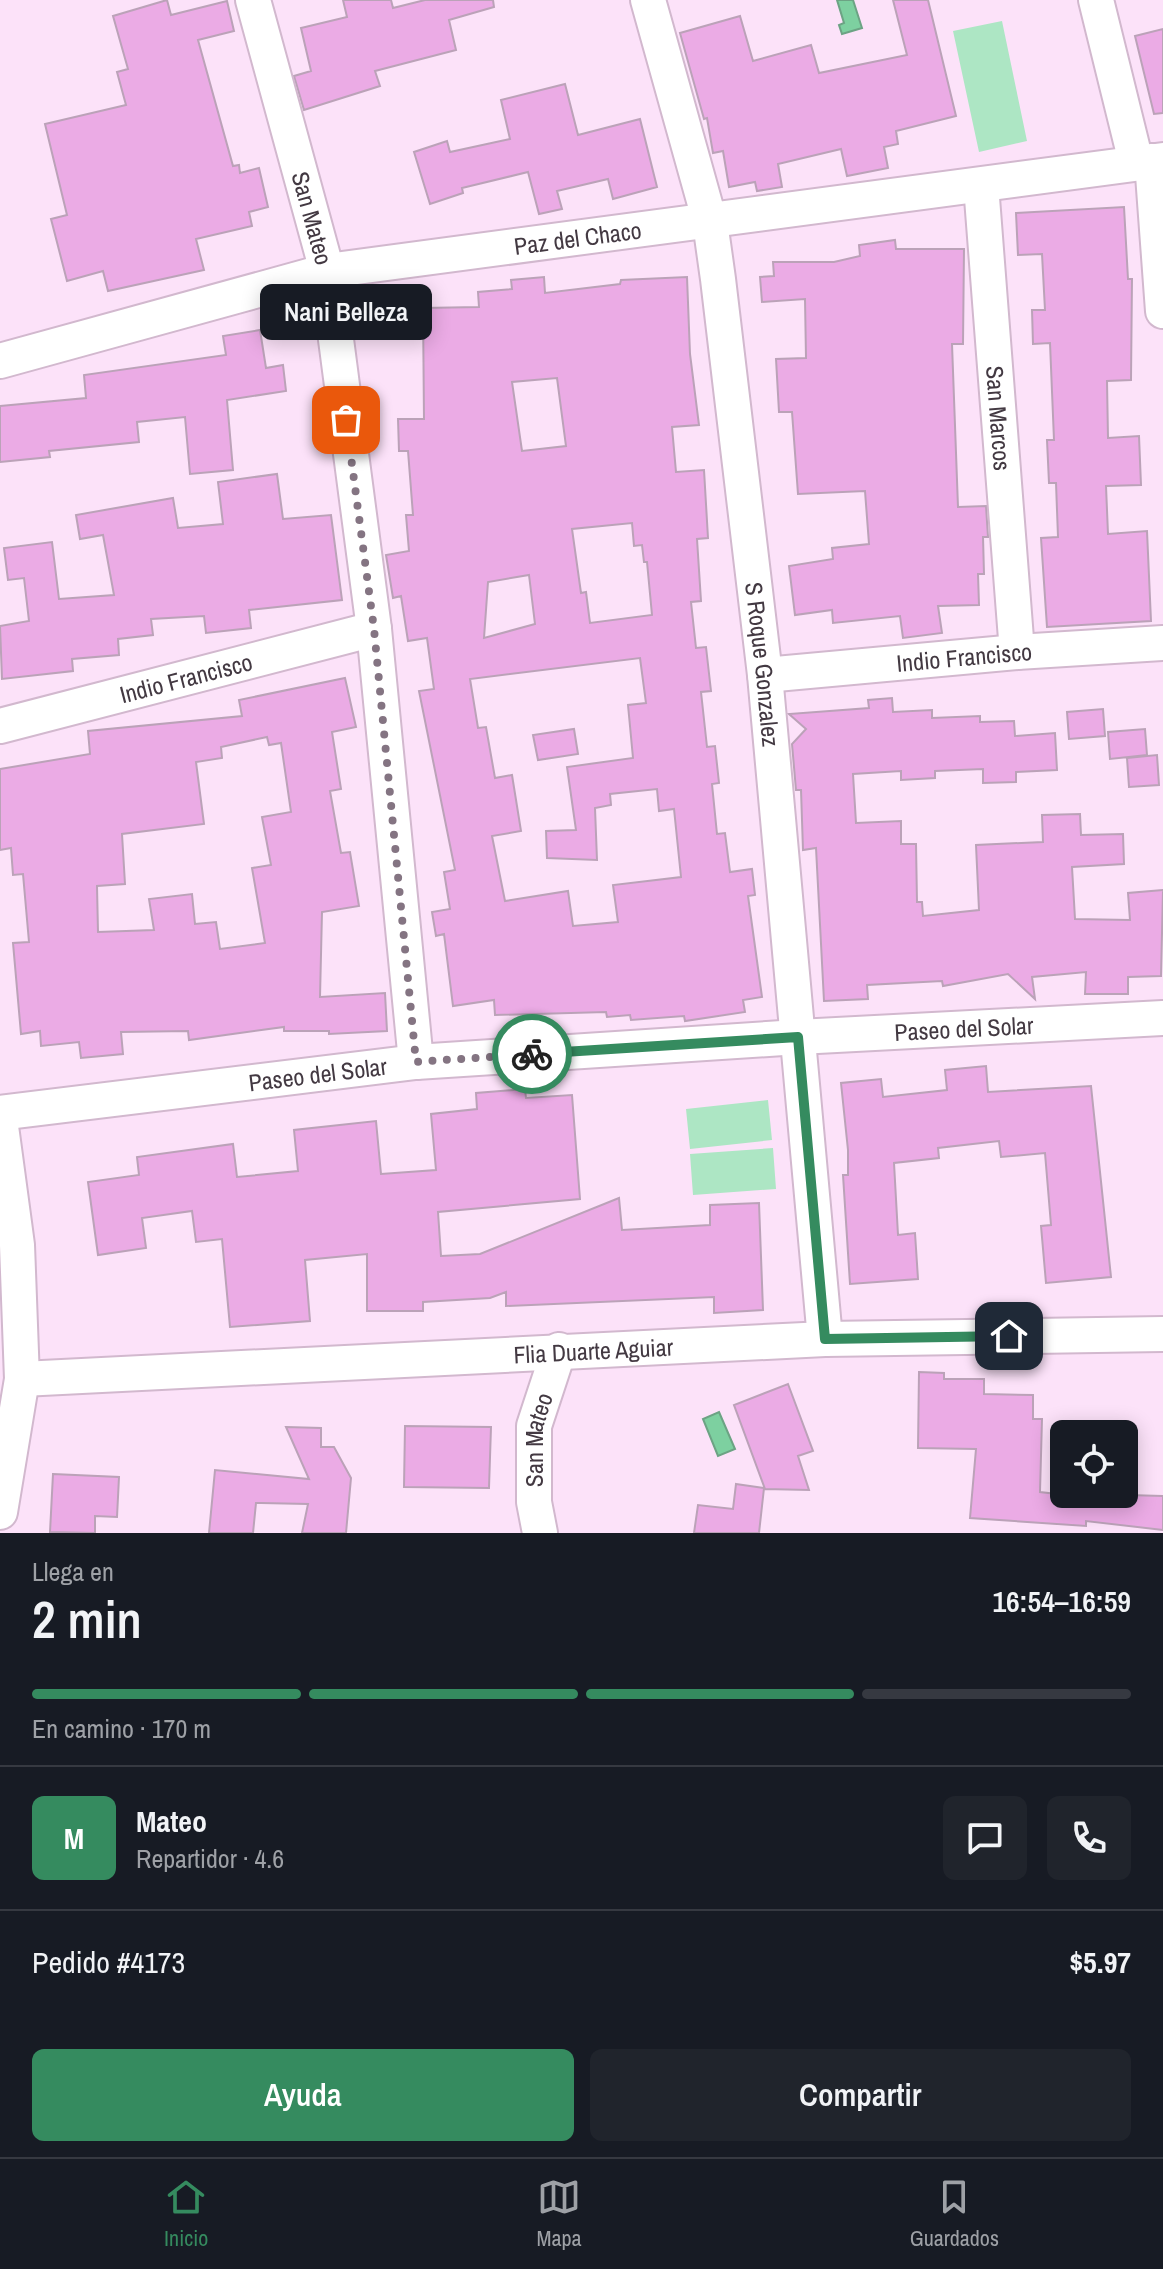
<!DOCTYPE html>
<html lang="es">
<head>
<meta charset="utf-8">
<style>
	:root { --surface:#171b24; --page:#20242c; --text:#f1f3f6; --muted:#9ea1a6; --line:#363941; --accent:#358b5f }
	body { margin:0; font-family:"Archivo Narrow",sans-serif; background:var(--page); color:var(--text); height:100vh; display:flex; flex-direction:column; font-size:30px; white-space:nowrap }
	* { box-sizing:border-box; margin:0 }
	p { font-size:26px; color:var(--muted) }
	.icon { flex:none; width:44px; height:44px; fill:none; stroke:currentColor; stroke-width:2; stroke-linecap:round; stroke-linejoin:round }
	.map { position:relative; height:1533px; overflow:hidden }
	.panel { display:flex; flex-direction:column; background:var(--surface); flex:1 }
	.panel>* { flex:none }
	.fabs { position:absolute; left:1050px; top:1420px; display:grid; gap:16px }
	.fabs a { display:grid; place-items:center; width:88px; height:88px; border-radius:12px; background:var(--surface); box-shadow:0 4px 20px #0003; font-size:40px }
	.pin { position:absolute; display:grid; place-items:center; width:68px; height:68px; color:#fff; margin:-34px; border-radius:16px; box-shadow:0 4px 12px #0006 }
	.courier { position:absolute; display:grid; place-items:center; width:80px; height:80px; margin:-40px; border:6px solid #358b5f; border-radius:50%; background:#fff; color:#222; box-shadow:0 2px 10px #0007 }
	.bubble { position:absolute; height:56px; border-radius:12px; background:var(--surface); box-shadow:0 4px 20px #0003; font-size:26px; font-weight:600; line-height:56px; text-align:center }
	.head em { font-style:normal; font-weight:600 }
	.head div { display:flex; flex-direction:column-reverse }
	.head { display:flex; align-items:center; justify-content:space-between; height:136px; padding:0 32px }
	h1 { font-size:52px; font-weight:600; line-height:60px }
	.bar { display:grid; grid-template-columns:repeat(4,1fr); gap:12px 8px; align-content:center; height:96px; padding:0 32px }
	.bar i { height:10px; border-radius:6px; background:var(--line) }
	.bar .selected { background:var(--accent) }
	.bar p { grid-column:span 4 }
	.line { display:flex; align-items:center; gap:20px; padding:0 32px; border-top:2px solid var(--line) }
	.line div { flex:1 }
	.round { display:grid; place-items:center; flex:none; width:84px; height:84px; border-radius:12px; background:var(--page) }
	.primary-button { display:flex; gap:16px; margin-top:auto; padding:16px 32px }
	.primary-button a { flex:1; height:92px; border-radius:12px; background:var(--accent); color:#fff; font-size:32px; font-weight:600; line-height:92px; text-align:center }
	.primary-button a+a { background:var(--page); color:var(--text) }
	.menu { display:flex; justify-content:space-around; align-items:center; height:112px; border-top:2px solid var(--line); background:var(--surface); font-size:22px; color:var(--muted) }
	.menu a { display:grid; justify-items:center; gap:4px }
	.menu .selected { color:var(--accent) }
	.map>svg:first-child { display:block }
	.green { fill:#ade6c4 }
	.water { fill:#7dd0a0; stroke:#6ca384; stroke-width:2 }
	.building { fill:#ebabe5; stroke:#bba2b8; stroke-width:2; fill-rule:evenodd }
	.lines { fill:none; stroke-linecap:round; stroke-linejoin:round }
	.minor-casing { stroke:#d2b8ce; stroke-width:38 }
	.minor { stroke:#fff; stroke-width:34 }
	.done { stroke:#847482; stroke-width:8; stroke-dasharray:0 14.4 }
	.route { stroke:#358b5f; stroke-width:10 }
	.labels { text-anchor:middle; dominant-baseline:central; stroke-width:6; stroke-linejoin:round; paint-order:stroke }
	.street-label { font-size:24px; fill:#433942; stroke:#fff }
</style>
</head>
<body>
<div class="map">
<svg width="1163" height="1533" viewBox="0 0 1163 1533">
	<rect width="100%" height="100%" fill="#fce2f9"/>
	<path class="green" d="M1002 21 1027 141 979 152 953 31Z
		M768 1100 772 1140 690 1149 686 1109Z
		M773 1148 776 1189 693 1195 690 1154Z"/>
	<path class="water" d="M837 0H853L862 28 842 34 839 25 844 23Z
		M719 1412 735 1449 718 1456 703 1419Z"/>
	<path class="building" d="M167 0 171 15 227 1 234 31 198 40 233 166 239 165 240 173 259 168 268 207 249 212 252 226 196 239 204 270 108 291 103 271 67 281 51 219 67 215 45 124 126 105 117 72 128 69 113 16Z
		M343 0H391L393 8 425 0H493L494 7 449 20 456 50 375 71 380 86 304 110 294 76 311 71 301 28 347 17Z
		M893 0H928L956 116 896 131 898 144 884 147 888 168 847 176 841 149 778 164 782 187 757 191 755 182 729 187 723 151 713 153 707 118 704 119 680 33 740 16 753 61 811 45 819 73 907 55Z
		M1163 29V113L1154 114 1135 36Z
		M565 84 578 135 640 119 657 187 613 199 608 179 557 191 562 209 539 214 528 172 462 188 463 193 430 204 414 152 447 141 450 152 510 139 501 100Z
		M1124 207 1128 279H1132L1131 380 1107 381 1108 438 1139 436 1141 485 1106 486 1108 534 1147 531 1151 621 1047 627 1041 538 1058 537 1056 483H1049L1047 440H1054L1050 343 1033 344 1032 310H1045L1042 254 1018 255 1016 213Z
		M895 240 896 249H964L963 344H952L958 507 986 506 988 537H983L984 574H978L979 605 938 606 942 633 903 638 900 616 833 623 832 610 795 615 789 566 833 559 832 548 869 544 865 491 798 494 792 412H779L776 359 806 358 805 299 762 302 760 277 774 276 773 262H834L860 256 859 245Z
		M544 277 545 293 620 284 621 280 687 277 690 354 699 425 672 427 676 472 704 470 708 538 697 539 701 601 691 602 696 648 706 647 711 691 701 692 707 747 715 746 719 783 712 784 717 834 725 833 730 872 752 869 755 895 748 896 762 997 743 1000 745 1012 685 1021 684 1016 631 1020 630 1015 607 1017 606 1012 495 1015 494 1000 453 1006 444 934 436 936 432 912 450 909 444 872 455 870 419 691 434 689 427 638 408 641 401 596 393 598 386 555 409 551 406 515H413L408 451H399L398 419H424L423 308 479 307 478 292 512 289 511 280ZM557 378 566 446 522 451 512 382ZM632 523 634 546 642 545 644 562H647L652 615 590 623 586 592 581 593 572 529ZM529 575 535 624 484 638 488 582ZM640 658 646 703 628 705 633 758 567 767 576 830 546 831 547 858 597 860 595 808 611 805 610 794 657 789 659 811 674 809 681 877 613 885 618 922 573 926 568 891 505 901 492 836 521 831 512 775 495 778 486 727 478 728 470 679Z
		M260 330 266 368 283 365 286 391 227 400 233 470 190 474 185 417 137 422 139 442 49 451 50 457 0 462V406L86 398 84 375 226 355 223 336Z
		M277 474 283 519 331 515 342 600 249 610 251 628 206 633 204 616 151 619 153 635 118 639 119 655 72 659 73 671 2 679 0 626 29 621 24 578 8 580 4 548 52 542 59 599 114 595 103 535 80 539 76 515 173 498 178 528 223 524 218 482Z
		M345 678 356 727 332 732 341 789 330 791 341 853 350 852 359 906 322 912 320 997 385 993 387 1031 329 1034V1031H284V1027L189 1040 188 1031 121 1032 123 1054 81 1058 79 1042 41 1046 40 1031 21 1034 13 943 29 942 23 874 13 875 11 848 0 850V769L90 754 88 731 242 716 239 700ZM267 737 269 745 281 743 291 812 262 817 271 865 252 868 265 943 220 949 216 922 195 924 192 894 149 899 154 930 98 932 97 886 125 884 122 834 204 824 196 762 222 758 221 747Z
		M892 698 893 712 932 710V718L980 716V722L1014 721 1015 736 1055 733 1057 770 1016 772V782L983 783V769L935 771V778L901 780V771L853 774 856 823 901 821V844H916L917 902H922L923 916 979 910 976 845 1043 842 1042 815 1080 814 1081 835 1123 834 1124 864 1072 867 1075 919 1130 920 1128 893 1163 890 1161 976 1128 977V994H1085L1086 972 1032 977 1035 999 1008 974 943 986 942 981 867 985 868 999 824 1001 816 848 803 850 801 790H796L792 744 806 729 789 714 869 708 868 700Z
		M1103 709 1105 736 1069 739 1067 712Z
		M574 729 578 754 538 760 533 735Z
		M1145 729 1147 755 1110 759 1108 732Z
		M1157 755 1159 785 1129 787 1127 758Z
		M986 1066 988 1092 1091 1086 1111 1277 1046 1283 1041 1226 1051 1225 1045 1153 1001 1157 999 1141 938 1148 939 1158 894 1163 898 1235 915 1233 918 1279 850 1284 843 1175H848V1150L841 1083 881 1079 883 1097 947 1090 945 1070Z
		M525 1089 526 1098 572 1095 580 1199 438 1212 441 1256 480 1254 619 1198 622 1230 710 1225V1205L759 1203 763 1310 714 1313V1297L506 1306V1292L490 1298 423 1302V1311H367V1254L305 1260 310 1321 230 1327 222 1239 196 1242 192 1211 142 1218 146 1248 98 1255 88 1182 139 1175 137 1157 233 1144 237 1177 298 1171 294 1130 376 1121 381 1174 436 1170 431 1114 477 1109 476 1093Z
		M919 1372 944 1373V1379H984V1394L1033 1395V1419H1042L1040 1492 1092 1498V1494L1163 1496V1530L1086 1521V1526L970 1518 976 1449 918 1448Z
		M788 1384 813 1451 798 1456 809 1490 765 1489 734 1405Z
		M405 1426 491 1427 489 1488 404 1487Z
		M286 1427 321 1428V1447H334L351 1478 346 1533H302L308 1504 261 1503H256L253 1533H209L215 1470 309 1479Z
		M53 1474 119 1477 117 1517 95 1516V1533L50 1532Z
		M736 1484 764 1488 759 1533H694L698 1505 733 1509Z"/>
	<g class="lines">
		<defs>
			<g id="minor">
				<path id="s1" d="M253 0 327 271 374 629 416 1062"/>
				<path id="s2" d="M648 0 710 222 718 279 765 675 825 1339"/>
				<path d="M1096 0 1136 162"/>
				<path d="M1152 161 1163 311"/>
				<path id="s3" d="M981 185 1017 652"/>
				<path id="s4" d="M0 361 327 271 1163 160"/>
				<path id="s5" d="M765 675 1017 652 1163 643"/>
				<path id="s6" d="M0 726 374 629"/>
				<path id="s7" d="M0 1113 416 1062 798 1037 1163 1018"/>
				<path d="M0 1119 17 1245 22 1379 0 1512"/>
				<path id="s8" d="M22 1379 825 1339 1163 1334"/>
				<path id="s9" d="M540 1533 534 1502V1426L559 1350"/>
			</g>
		</defs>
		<use href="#minor" class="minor-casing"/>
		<use href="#minor" class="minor"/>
	</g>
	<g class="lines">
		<path class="done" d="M346 420 374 629 416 1062 532 1054"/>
		<path class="route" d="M532 1054 798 1037 825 1339 1009 1336"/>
	</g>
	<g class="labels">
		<g class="street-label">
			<text stroke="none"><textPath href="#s1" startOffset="226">San Mateo</textPath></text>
			<text stroke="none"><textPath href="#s4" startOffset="592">Paz del Chaco</textPath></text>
			<text stroke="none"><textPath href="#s3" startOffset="234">San Marcos</textPath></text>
			<text stroke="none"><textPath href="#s5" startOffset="200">Indio Francisco</textPath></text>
			<text stroke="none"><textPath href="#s2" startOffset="676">S Roque Gonzalez</textPath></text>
			<text stroke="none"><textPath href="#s6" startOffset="192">Indio Francisco</textPath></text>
			<text stroke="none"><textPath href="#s7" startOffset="968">Paseo del Solar</textPath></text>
			<text stroke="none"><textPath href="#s7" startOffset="320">Paseo del Solar</textPath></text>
			<text stroke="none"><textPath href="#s8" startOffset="572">Flia Duarte Aguiar</textPath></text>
			<text stroke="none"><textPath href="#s9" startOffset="94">San Mateo</textPath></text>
		</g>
	</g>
</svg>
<div class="fabs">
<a><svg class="icon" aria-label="locate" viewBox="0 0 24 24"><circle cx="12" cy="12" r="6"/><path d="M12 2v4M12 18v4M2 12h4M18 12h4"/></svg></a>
</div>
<div class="pin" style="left:346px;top:420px;background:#ea580c"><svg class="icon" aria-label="bag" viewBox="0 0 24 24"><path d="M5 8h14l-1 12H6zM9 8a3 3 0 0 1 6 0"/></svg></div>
<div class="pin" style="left:1009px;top:1336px;background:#1f2937"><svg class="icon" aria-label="home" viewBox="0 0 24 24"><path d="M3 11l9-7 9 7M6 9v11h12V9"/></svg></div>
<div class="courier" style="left:532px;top:1054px"><svg class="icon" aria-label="bike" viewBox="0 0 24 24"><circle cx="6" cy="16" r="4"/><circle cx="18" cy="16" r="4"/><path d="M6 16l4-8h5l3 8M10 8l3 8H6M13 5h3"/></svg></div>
<div class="bubble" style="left:260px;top:284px;width:172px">Nani Belleza</div>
</div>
<section class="panel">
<div class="head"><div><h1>2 min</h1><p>Llega en</p></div><em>16:54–16:59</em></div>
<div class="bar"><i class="selected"></i><i class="selected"></i><i class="selected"></i><i></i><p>En camino · 170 m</p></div>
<div class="line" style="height:144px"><b class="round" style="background:var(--accent);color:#fff">M</b><div><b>Mateo</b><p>Repartidor · 4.6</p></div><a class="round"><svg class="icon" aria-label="chat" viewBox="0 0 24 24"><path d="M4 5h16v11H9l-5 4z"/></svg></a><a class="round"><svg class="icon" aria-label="phone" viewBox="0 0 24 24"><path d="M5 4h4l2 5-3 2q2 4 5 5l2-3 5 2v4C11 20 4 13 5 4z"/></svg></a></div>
<div class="line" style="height:104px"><div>Pedido #4173</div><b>$5.97</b></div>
<div class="primary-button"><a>Ayuda</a><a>Compartir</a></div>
</section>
<nav class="menu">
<a class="selected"><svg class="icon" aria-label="home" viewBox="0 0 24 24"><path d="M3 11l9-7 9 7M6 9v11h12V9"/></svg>Inicio</a>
<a><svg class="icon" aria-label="map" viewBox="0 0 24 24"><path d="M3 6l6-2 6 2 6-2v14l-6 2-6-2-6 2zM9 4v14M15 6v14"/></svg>Mapa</a>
<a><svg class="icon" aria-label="saved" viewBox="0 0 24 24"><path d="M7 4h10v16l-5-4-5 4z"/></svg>Guardados</a>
</nav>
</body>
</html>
